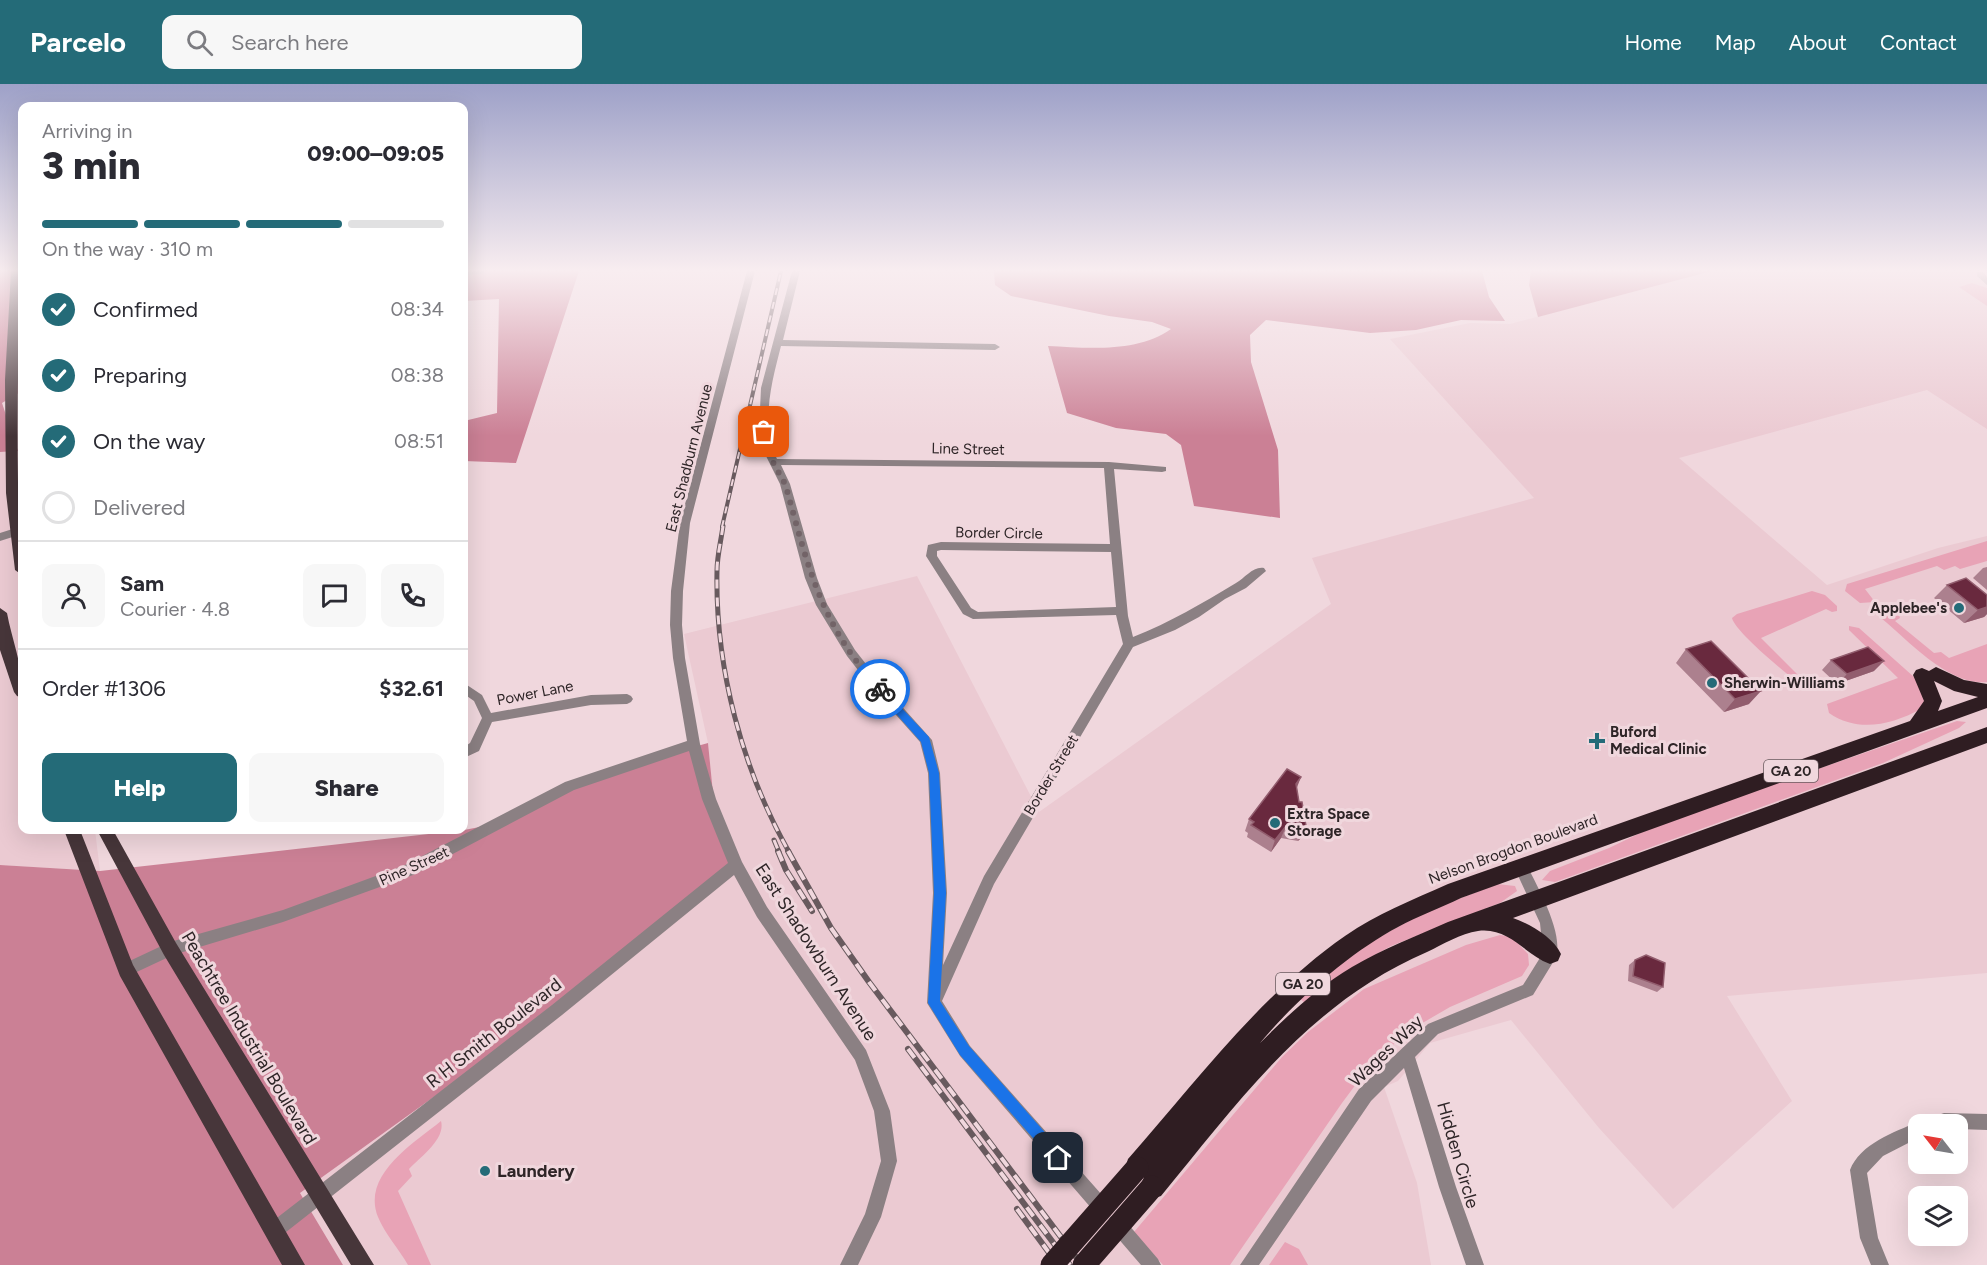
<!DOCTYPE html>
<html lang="en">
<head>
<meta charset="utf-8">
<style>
	:root { --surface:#fff; --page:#f7f7f7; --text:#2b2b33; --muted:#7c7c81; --line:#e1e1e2; --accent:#246b78 }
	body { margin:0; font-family:Figtree,sans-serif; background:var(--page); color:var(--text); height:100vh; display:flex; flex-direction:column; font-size:22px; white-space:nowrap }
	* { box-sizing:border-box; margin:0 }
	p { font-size:20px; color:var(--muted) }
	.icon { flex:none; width:33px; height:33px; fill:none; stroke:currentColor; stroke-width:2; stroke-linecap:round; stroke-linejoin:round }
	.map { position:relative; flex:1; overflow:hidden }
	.panel { position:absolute; left:18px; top:18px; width:450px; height:732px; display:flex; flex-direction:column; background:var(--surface); border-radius:12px; box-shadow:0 6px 24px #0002 }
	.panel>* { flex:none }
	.needle { width:39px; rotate:301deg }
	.controls { position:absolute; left:1908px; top:1030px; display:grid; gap:12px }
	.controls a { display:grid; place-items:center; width:60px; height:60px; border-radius:12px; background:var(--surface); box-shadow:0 6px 24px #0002; font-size:30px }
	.pin { position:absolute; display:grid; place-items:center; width:51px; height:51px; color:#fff; margin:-26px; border-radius:12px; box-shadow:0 3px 9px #0006 }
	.courier { position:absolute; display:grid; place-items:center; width:60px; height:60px; margin:-30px; border:4px solid #1a73e8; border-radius:50%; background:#fff; color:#222; box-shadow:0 2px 8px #0007 }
	.overview em { font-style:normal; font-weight:800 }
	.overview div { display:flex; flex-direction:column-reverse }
	.overview { display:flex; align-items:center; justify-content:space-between; height:102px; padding:0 24px }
	h1 { font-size:39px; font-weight:800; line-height:45px }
	.bar { display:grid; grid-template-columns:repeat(4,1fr); gap:9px 6px; align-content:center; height:72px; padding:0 24px }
	.bar i { height:8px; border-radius:4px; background:var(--line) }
	.bar .on { background:var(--accent) }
	.bar p { grid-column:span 4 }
	.line { display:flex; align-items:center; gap:15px; padding:0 24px; border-top:2px solid var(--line) }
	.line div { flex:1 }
	.round { display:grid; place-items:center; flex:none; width:63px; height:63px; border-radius:12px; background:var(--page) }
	ol { padding:0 24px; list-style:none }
	li { display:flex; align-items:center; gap:18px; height:66px }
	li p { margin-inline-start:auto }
	li .icon { padding:6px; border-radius:50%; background:var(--accent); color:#fff; stroke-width:4 }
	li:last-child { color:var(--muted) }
	li i { width:33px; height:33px; border:3px solid var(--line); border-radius:50% }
	.button { display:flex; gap:12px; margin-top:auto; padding:12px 24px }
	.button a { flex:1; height:69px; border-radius:12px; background:var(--accent); color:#fff; font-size:24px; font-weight:800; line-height:69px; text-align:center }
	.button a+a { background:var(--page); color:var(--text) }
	header { display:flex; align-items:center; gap:36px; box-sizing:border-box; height:84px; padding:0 30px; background:var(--accent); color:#fff }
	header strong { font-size:28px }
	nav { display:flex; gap:33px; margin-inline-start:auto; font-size:21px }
	.search { width:420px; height:54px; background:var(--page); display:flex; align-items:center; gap:15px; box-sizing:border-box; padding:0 21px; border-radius:12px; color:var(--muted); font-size:22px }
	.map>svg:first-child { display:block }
	.built { fill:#ebcad2 }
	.green { fill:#e8a3b6 }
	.forest { fill:#cb8095 }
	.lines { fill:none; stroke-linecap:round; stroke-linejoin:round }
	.minor { fill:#8b8083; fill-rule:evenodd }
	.major { fill:#47363a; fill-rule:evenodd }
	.highway { fill:#2f1d22; fill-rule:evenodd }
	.rail-far2-casing { stroke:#685a5e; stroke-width:4 }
	.rail-far1-casing { stroke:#685a5e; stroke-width:5 }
	.rail-casing { stroke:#685a5e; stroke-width:6 }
	.rail-far2 { stroke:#f0d7dd; stroke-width:2; stroke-dasharray:7; stroke-linecap:butt }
	.rail-far1 { stroke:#f0d7dd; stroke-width:3; stroke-dasharray:9; stroke-linecap:butt }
	.rail { stroke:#f0d7dd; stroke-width:4; stroke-dasharray:11; stroke-linecap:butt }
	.highway-bridge { stroke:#2f1d22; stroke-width:23 }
	.wall { fill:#ac808e }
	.shaded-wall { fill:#925d6e }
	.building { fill:#69293e; stroke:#925d6e; stroke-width:1.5 }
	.route { fill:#1a73e8 }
	.done { stroke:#726367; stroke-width:6; stroke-dasharray:0 10.8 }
	.poi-dot { fill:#246b78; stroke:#f0d7dd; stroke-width:2 }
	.labels { text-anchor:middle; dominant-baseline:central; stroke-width:6; stroke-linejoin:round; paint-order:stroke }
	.shield { fill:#f0d7dd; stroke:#685a5e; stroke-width:1.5 }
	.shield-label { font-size:14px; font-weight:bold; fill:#2e2527 }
	.street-label { font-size:15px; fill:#2e2527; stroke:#f0d7dd }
	.poi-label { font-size:15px; font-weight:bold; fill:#2e2527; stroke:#f0d7dd; text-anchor:start }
	.near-street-label { font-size:18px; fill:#2e2527; stroke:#f0d7dd }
	.near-poi-label { font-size:18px; font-weight:bold; fill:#2e2527; stroke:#f0d7dd; text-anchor:start }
</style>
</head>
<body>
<header>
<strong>Parcelo</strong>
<div class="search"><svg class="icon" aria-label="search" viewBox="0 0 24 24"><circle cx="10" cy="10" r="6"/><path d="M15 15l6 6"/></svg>Search here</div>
<nav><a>Home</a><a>Map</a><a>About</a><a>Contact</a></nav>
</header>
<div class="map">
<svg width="1987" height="1181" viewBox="0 0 1987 1181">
	<rect width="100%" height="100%" fill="#f0d7dd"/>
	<path class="built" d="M1712 187H1987V345L1927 306 1679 374 1827 501 1938 464 1987 452V889L1727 912 1792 1017 1673 1125 1599 1044 1511 936 1430 959 1398 997 1384 1003 1417 1099 1431 1181H343L300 1109 562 921 714 719 708 659 684 550 917 492 1039 728 1331 520 1312 474 1534 414 1390 255 1470 239 1510 240Z
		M18 367 22 403V746H95L100 787 0 781V368Z"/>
	<path class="green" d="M1972 199 1987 204V222L1959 203Z
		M1987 457V477L1960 485 1955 482 1944 486 1937 482 1865 505 1875 518 1860 519 1845 507 1847 500Z
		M1812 507 1825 511 1837 522V527L1832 528 1826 525 1761 554 1809 602 1806 604C1792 595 1735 548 1732 534L1737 530Z
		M1885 528 1899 531 1900 534 1895 537 1934 569 1941 568 1949 574 1987 560V598C1949 602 1909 557 1881 534Z
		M1849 542 1859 544 1914 593 1926 613 1921 625C1891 641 1858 649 1829 629L1827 620 1898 594 1849 546Z
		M1957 637 1966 638 1959 644 1883 679 1555 798 1542 796 1550 787 1609 764 1661 739Z
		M1497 800 1515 802 1517 807 1500 819 1391 862 1359 880 1305 919 1299 914 1355 867 1422 829Z
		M1500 851 1512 853 1528 870 1529 881 1522 892 1450 923 1419 941 1390 963 1368 984 1342 1019 1230 1181H1163L1134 1148 1282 973 1308 948 1364 905 1466 861Z
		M441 1037C446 1055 420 1073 409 1085L412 1092 398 1107 431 1181H408C399 1165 385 1150 378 1133 361 1091 414 1059 441 1037Z
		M1285 1158 1299 1165 1308 1181H1269Z"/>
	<path class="forest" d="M0 187H22V307L2 319 18 367 0 368Z
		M464 187H579L516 379 464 377V337L497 329 499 215 464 217Z
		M994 187H1482L1489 213 1505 237 1461 236 1416 246 1370 249 1266 236 1250 251 1251 278 1278 366 1280 434 1194 422 1181 361 1166 350 1116 344 1067 329 1048 262C1088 264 1137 269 1171 245L1152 238 1109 232 1011 212 995 201Z
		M1531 187H1712L1538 233 1529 201Z
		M708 659 714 719 732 780 562 921 300 1109 343 1181H0V781L100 787 464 746 490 741 605 688Z"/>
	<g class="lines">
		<path class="minor" d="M464 187H486L482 190 464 191Z
			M747 187H755L690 439 683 507 682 541 685 574 700 660 716 715 742 778 767 823 866 966 890 1027 897 1077 881 1133 858 1181H840L865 1130 881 1077 874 1027 855 976 757 833 734 791 562 931 281 1152 275 1154 269 1152 267 1146 269 1140 552 921 728 779 702 715 689 667 574 706 413 791 283 838 173 871 126 893 121 891 119 886 121 881 170 858 283 826 403 782 565 698 687 657 673 574 670 541 671 507 680 439Z
			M792 187H800L783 256 995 260 1000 263 995 266 781 262C772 297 760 340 777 375L1109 378 1166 383V387L1162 388 1114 385 1128 532 1133 553C1171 538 1201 520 1236 499 1245 494 1253 482 1264 484L1266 487 1246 504 1225 515 1199 533 1175 546 1133 563 994 800 942 917 970 962 1110 1120 1112 1126 1110 1132 1104 1134 1098 1132 960 972 927 919 933 809 928 689 920 658 872 604 847 572 816 521 805 494 780 400 764 368 759 347 761 304ZM781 381 1104 384 1110 460 941 458 928 461 926 472 963 530 973 535 1116 531 1123 560 984 792 943 881 947 809 940 689 932 656 880 598 855 566 827 520 817 494 790 400ZM941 466 1111 468 1116 523 978 528 971 524 937 472V467Z
			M1977 188H1983L1987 193V201L1977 192Z
			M22 442V450L0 457V449Z
			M464 599 482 611 491 629 591 611 627 610 631 612 633 615 631 618 627 620 591 621 492 638 479 667 464 674V663L470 659 482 634 474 617 464 610Z
			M1521 777 1526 779C1536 801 1566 851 1555 875L1533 911 1438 950 1415 973 1456 1103 1484 1181H1466L1439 1103 1404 984 1371 1017 1259 1181H1240L1359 1005 1428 940 1523 901 1543 869 1540 839 1514 783 1516 779Z
			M1944 1029 1987 1030V1046L1958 1045V1041H1925L1927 1035Z
			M1918 1038 1924 1041H1918V1054L1883 1072 1867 1089 1878 1154 1889 1181H1871L1860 1154 1850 1086C1860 1060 1894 1048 1918 1038Z
			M1116 1131 1122 1133 1158 1175 1161 1181H1141L1110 1145 1108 1139 1110 1133Z"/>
		<path class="major" d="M11 187H21C18 258 17 328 18 399 19 430 26 461 22 491L15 486 6 409 5 296Z
			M0 524 7 529C12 557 25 587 22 614L17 612 14 608 0 566Z
			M64 746H80L133 881 305 1181H282L120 892Z
			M97 746H113L176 859 374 1181H351L164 871Z"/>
		<path class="highway" d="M1936 583 1964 596 1987 600V624L1461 814C1440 824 1418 832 1398 843 1349 869 1295 917 1260 959 1288 931 1318 903 1352 883 1383 865 1416 852 1448 838L1987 643V659L1513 834C1530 840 1553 853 1561 870L1558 877 1550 880C1524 870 1509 843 1478 847 1461 849 1442 861 1427 868 1309 919 1240 1016 1161 1112L1152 1115 1143 1112 1140 1103 1144 1093 1137 1096 1128 1093 1125 1084 1128 1075C1196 998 1260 911 1345 852 1377 830 1412 816 1448 800L1910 637 1924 617 1913 591 1916 586 1922 584 1929 587ZM1934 597 1954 607 1978 613 1938 627 1942 617Z"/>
		<defs>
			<path id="rail-far2" d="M722 443 781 187"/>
			<path id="rail-far1" d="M723 442C721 457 717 472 717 487 715 583 742 685 789 768
				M774 756 779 768"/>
			<path id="rail" d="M778 767 786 786 812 827
				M788 767 831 844 869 898 1082 1181
				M908 965 1070 1181
				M1017 1125 1058 1181"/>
		</defs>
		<use href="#rail-far2" class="rail-far2-casing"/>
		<use href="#rail-far1" class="rail-far1-casing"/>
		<use href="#rail" class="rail-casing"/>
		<use href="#rail-far2" class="rail-far2"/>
		<use href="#rail-far1" class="rail-far1"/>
		<use href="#rail" class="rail"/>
		<path class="highway-bridge" d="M1052 1181 1137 1084
			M1084 1181 1152 1103"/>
	</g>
	<path class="wall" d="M1987 483V506L1973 494 1983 484Z
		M1947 501 1987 511V530L1984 533 1964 539 1934 514Z
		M1686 565 1749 620 1724 628 1676 579Z
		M1831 576 1874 587 1837 600 1822 586Z
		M1297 705 1299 718 1306 742 1301 754 1298 757 1281 754 1271 768 1247 753 1248 749 1245 747 1249 735Z
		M1635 876 1663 903 1657 908 1628 897 1629 881Z"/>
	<path class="shaded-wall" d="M1987 523V530L1984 533 1964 539 1978 526Z
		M1884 577 1874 587 1837 600 1847 590Z
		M1761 607 1749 620 1724 628 1735 615Z
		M1301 693 1296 706V700Z
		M1286 742 1281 754 1271 768 1275 756Z
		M1306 742 1301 754 1298 757 1303 745Z"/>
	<path class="building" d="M1966 494 1987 511V523L1978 526 1947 501Z
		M1711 557 1761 607 1735 615 1686 565Z
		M1868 563 1884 577 1847 590 1831 576Z
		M1287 685 1301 693 1296 700 1299 718H1302L1306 742 1303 745 1286 742 1275 756 1251 741 1254 738 1249 735Z
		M1646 871 1665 879 1663 903 1633 892 1635 876Z"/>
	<linearGradient id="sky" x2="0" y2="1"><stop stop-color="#9ea1c8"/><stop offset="0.53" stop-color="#f8edf0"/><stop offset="1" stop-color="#f8edf0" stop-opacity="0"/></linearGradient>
	<rect width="1987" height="352" fill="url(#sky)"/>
	<path class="route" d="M880 601 929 653 939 689 946 809 940 917 969 962 1063 1069 1065 1074 1063 1078 1058 1080 1054 1078 960 971 928 919 934 809 929 689 921 658 877 608 875 605Z"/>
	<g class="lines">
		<path class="done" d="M764 348C766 358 768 369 773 378 777 387 783 394 786 403 808 482 821 543 880 605"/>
	</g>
	<g class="poi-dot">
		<circle cx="1959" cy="524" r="6"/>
		<circle cx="1712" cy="599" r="6"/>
		<path d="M1594 648h6v6h6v6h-6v6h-6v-6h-6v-6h6z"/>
		<circle cx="1275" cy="739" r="6"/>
		<circle cx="485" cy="1087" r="6"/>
	</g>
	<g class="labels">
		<g class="shield">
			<rect x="1764" y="676" width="54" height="22" rx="4.5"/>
			<rect x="1276" y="889" width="54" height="22" rx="4.5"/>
		</g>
		<g class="shield-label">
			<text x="1791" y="687">GA 20</text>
			<text x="1303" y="900">GA 20</text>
		</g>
		<g class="street-label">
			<text transform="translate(968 365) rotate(1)">Line Street</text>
			<text transform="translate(689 374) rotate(-76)">East Shadburn Avenue</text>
			<text transform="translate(999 449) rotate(1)">Border Circle</text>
			<text transform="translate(535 609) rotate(-11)">Power Lane</text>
			<text transform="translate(1051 691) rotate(-59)">Border Street</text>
			<text transform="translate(1513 765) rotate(-20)">Nelson Brogdon Boulevard</text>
			<text transform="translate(414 782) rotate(-24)">Pine Street</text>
		</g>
		<g class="poi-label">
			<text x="1947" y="524" text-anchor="end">Applebee's</text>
			<text x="1724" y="599">Sherwin-Williams</text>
			<text x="1610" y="648">Buford<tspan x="1610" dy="17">Medical Clinic</tspan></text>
			<text x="1287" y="730">Extra Space<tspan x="1287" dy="17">Storage</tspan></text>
		</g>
		<g class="near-street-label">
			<text transform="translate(816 868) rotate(57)">East Shadowburn Avenue</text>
			<text transform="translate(494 949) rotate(-38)">R H Smith Boulevard</text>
			<text transform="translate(249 954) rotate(59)">Peachtree Industrial Boulevard</text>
			<text transform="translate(1386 967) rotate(-44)">Wages Way</text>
			<text transform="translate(1458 1071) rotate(74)">Hidden Circle</text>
		</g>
		<g class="near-poi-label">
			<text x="497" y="1087">Laundery</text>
		</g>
	</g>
</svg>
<div class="controls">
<a><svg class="needle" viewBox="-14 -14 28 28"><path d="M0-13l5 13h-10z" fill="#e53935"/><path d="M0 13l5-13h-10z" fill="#7c7c81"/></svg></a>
<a><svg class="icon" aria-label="layers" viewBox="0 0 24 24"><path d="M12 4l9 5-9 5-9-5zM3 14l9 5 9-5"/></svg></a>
</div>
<div class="pin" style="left:764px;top:348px;background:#ea580c"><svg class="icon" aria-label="bag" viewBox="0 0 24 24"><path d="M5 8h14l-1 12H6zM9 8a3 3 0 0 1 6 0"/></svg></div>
<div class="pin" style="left:1058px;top:1074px;background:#1f2937"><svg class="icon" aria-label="home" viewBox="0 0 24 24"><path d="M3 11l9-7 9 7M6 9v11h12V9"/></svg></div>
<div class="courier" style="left:880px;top:605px"><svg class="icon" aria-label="bike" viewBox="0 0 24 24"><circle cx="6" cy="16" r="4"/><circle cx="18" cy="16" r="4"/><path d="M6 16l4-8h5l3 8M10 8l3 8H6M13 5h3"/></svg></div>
<section class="panel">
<div class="overview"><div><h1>3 min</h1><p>Arriving in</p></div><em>09:00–09:05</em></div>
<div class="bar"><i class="on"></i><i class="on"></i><i class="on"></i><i></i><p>On the way · 310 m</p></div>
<ol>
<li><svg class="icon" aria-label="check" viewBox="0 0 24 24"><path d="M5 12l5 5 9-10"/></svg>Confirmed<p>08:34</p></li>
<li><svg class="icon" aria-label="check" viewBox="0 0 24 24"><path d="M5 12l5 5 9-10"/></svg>Preparing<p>08:38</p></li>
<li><svg class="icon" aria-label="check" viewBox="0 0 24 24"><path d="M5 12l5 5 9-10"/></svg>On the way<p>08:51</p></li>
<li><i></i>Delivered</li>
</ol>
<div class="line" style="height:108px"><a class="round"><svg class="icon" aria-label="person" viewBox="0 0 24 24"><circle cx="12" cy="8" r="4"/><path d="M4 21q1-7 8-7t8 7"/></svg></a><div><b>Sam</b><p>Courier · 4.8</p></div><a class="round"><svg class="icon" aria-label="chat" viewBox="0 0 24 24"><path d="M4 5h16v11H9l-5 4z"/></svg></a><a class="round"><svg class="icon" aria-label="phone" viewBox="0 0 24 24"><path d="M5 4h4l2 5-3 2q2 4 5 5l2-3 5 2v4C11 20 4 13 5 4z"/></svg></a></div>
<div class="line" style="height:78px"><div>Order #1306</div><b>$32.61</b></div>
<div class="button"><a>Help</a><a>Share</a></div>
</section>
</div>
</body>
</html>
